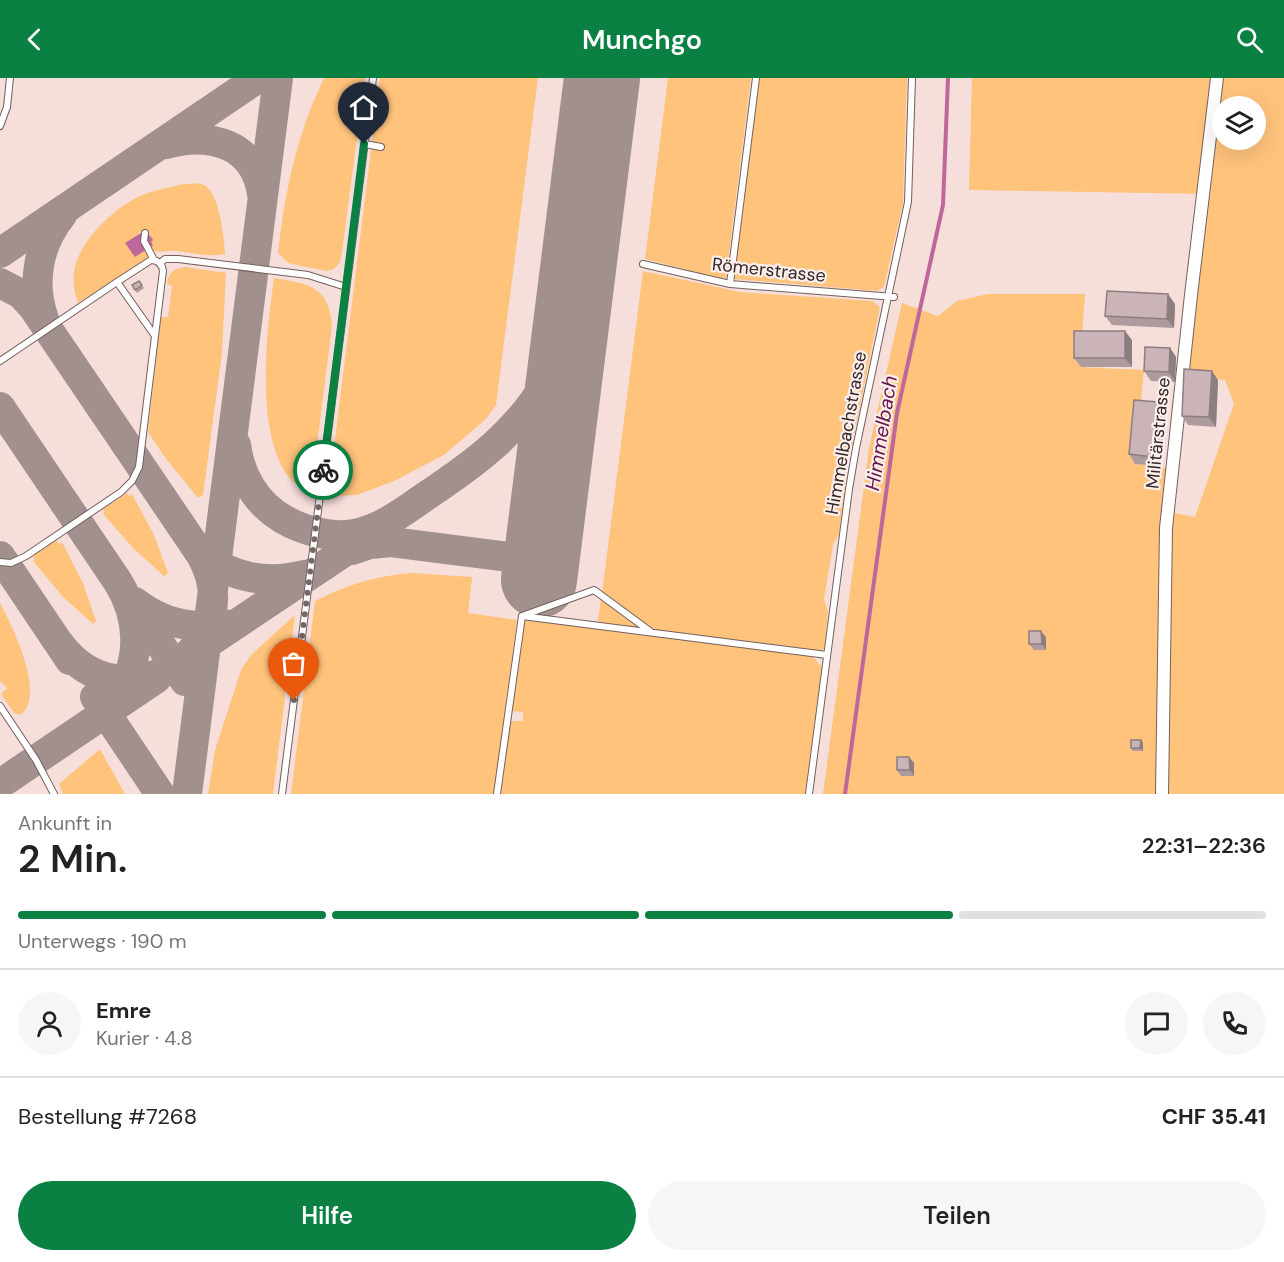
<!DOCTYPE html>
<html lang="de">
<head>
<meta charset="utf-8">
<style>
	:root { --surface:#fff; --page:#f6f6f6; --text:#222; --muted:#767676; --line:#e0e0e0; --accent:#0b8043 }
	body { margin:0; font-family:"DM Sans",sans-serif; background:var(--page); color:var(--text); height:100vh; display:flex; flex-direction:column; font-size:22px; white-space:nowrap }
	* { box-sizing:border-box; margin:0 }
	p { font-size:20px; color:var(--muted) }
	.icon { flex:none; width:33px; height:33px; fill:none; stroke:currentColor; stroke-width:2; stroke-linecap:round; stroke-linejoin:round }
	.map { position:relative; height:716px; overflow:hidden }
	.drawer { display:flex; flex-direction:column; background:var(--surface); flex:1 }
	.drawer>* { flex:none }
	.fabs { position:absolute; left:1212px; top:18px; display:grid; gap:12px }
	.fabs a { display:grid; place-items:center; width:54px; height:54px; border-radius:50%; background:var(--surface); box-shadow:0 6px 24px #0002; font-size:30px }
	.pin { position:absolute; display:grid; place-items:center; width:51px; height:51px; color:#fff; margin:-62px -26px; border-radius:50% 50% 50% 0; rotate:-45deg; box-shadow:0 0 6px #0007 }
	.pin .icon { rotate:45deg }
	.courier { position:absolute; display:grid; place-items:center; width:60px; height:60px; margin:-30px; border:4px solid #0b8043; border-radius:50%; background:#fff; color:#222; box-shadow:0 2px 8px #0007 }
	.summary em { font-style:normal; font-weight:600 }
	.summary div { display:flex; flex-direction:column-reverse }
	.summary { display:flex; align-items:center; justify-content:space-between; height:102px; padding:0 18px }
	h1 { font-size:39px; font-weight:600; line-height:45px }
	.bar { display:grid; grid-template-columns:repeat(4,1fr); gap:9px 6px; align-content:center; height:72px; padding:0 18px }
	.bar i { height:8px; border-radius:4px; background:var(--line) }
	.bar .on { background:var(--accent) }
	.bar p { grid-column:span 4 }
	.line { display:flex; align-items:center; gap:15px; padding:0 18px; border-top:2px solid var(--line) }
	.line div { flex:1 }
	.round { display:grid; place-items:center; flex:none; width:63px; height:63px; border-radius:32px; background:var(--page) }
	.action { display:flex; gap:12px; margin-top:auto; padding:12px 18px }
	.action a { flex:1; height:69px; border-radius:36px; background:var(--accent); color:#fff; font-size:24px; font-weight:600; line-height:69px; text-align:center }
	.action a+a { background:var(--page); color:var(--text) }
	header { display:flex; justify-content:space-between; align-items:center; height:78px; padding:0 18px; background:var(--accent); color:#fff; font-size:27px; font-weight:600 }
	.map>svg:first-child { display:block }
	.green { fill:#ffc37c; fill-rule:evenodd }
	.water { fill:#bf669b }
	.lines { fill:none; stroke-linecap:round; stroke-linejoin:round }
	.stream { stroke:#bf669b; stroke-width:4 }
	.taxiway { stroke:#a1908e; stroke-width:30 }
	.runway { stroke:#a1908e; stroke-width:76 }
	.lane-casing { stroke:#735f5c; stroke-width:8 }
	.street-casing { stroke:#735f5c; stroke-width:14 }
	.lane { stroke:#fff; stroke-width:6 }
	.street { stroke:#fff; stroke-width:12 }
	.wall { fill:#ae9b9d }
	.shaded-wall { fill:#8d7e80 }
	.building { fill:#cab4b7; stroke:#8d7e80; stroke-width:1.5 }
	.done { stroke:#766866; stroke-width:6; stroke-dasharray:0 10.8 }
	.route { stroke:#0b8043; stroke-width:8 }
	.labels { text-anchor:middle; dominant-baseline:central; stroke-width:4.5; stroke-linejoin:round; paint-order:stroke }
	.street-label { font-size:18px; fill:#312827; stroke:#fceeec }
	.water-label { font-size:20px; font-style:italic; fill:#66144a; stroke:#fceeec }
</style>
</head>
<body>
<header><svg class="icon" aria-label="back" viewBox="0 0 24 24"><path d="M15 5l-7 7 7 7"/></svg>Munchgo<svg class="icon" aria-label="search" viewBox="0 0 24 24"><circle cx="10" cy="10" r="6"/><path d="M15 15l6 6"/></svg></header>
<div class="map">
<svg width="1284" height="716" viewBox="0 0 1284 716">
	<rect width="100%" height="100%" fill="#f6dedb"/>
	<path class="green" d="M324 0H365L342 174 340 184 334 191 326 193 288 185 278 175C283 130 291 85 306 43 311 28 318 14 324 0Z
		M380 0H538L496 327 486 341 444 377 394 403 357 417 328 418Z
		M668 0H751L726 200H718L645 181Z
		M758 0H907L903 125 884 209 877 213 734 201 733 195Z
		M972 0H1284V716H823L869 370 902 225 938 238 957 223 988 216H1085L1080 289 1144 292 1135 386 1167 390 1164 433 1195 439 1234 326 1225 302 1188 299 1209 116 969 112ZM1222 28H1256V62H1222Z
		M183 106C190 106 200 104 206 108 220 119 224 159 225 176 209 180 191 174 175 173 169 172 160 175 155 173 150 171 149 166 148 161L151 158 145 151 138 156 147 174V180L78 225C75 215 72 205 74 194 78 165 110 134 134 121 149 113 166 110 183 106Z
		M185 189 226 195 222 275 203 417 198 420 166 381 148 354 161 239H168L172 208 167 206C169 194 173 191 185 189Z
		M643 193 740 214 872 223 880 229 847 392 839 456 833 467 824 521 828 534 824 571 816 573 661 553 649 549 602 515Z
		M274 200C308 206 329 207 332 248L311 415C248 393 267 251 274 200Z
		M127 415 129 418 132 416 154 457 168 495 164 498 134 471 103 436 104 435 103 431Z
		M56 462 59 466 62 464 83 505 96 543 93 546 63 519 33 483 35 481 33 478Z
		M413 495 472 499 468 535 517 542 494 716H291L315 523C350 506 374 498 413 495Z
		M601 521 641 551 601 545 598 542Z
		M0 525C12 547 47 618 20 637L14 635 1 616 7 610 0 603Z
		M295 537 273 716H208L215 672 241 592 251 577Z
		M524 542 812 578 822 589 805 716H501L510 643H523V634L512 633Z
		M100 671 125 716H63L59 706Z"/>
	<path class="water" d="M146 152 153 162 151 164 153 167 135 179 125 165Z"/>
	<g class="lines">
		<path class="stream" d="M845 716 897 335 943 127 948 0"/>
		<path class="taxiway" d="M166 66C209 54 255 65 262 116
			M0 175 258 0
			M0 205 21 216 33 229 201 477C253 568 122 653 59 565
			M44 241C31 205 38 167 62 137
			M0 329 118 504C140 540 142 582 118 618
			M236 367C240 398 256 425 283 441 304 453 330 460 354 456 381 451 403 434 426 418 474 386 518 354 547 303 563 276 570 248 575 217
			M352 472 370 466 391 464 541 483
			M203 475C230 501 269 506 304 497
			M0 478 70 582
			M135 524C162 545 192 552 225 546
			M133 526 185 603
			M196 573 371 456
			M95 619 160 716
			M0 706 157 600
			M187 716 278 0"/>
		<path class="runway" d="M539 502 602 0"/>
		<defs>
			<path id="lane" d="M0 48 7 29 10 0
				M365 66 381 69
				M145 155 144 163 154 182
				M160 185 165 181H178L308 197 346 209
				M643 186 730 206 894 219
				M117 204 151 182C158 182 162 186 163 193L155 258
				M730 206 756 0
				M0 283 117 204 155 258 139 389 132 403 121 414 26 478 11 485 0 484
				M651 554 594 512 522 538 827 577
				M0 628 36 682 54 716
				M282 716 373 0
				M497 716 522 538
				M809 716 849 411 856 370 908 124 912 0"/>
			<path id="street" d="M1162 716 1166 450 1191 217 1217 0"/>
		</defs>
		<use href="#lane" class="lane-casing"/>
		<use href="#street" class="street-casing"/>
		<use href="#lane" class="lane"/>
		<use href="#street" class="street"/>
	</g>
	<path class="wall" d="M139 203 144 210 137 215 132 207Z
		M1175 226 1174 250 1112 247 1105 238Z
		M1132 262V289H1081L1074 280Z
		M1170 270 1176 279 1175 304 1151 303 1144 293Z
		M1218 302 1216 349 1188 347 1182 338Z
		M1158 324 1165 333 1160 388 1135 386 1129 376Z
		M1046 559V572H1034L1029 566Z
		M1141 662 1143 665V673H1133L1131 670Z
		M909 679 914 685V698H901L897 692Z"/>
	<path class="shaded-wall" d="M1168 216 1175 226 1174 250 1167 241Z
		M1125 253 1132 262V289L1125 280Z
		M1170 270 1176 279 1175 304 1169 294Z
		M1212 293 1218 302 1216 349 1209 339Z
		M1158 324 1165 333 1160 388 1153 379Z
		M1041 553 1046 559V572L1042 566Z
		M1141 662 1143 665V673L1140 670Z
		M909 679 914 685V698L910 692Z"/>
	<path class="building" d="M139 203 142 207 135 212 132 207Z
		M1107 213 1168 216 1167 241 1105 238Z
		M1074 253H1125V280H1074Z
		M1145 269 1170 270 1169 294 1144 293Z
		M1184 291 1212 293 1209 339 1182 338Z
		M1134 322 1158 324 1153 379 1129 376Z
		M1029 553H1041L1042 566H1029Z
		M1131 662H1141L1140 670H1131Z
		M897 679H909L910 692H897Z"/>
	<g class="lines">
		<path class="done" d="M294 622 323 392"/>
		<path class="route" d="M323 392 364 66"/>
	</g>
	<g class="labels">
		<g class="street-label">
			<text transform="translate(769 192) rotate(6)">Römerstrasse</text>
			<text transform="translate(846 355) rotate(-80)">Himmelbachstrasse</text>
			<text transform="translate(1158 355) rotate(-84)">Militärstrasse</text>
		</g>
		<g class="water-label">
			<text transform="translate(881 355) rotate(-81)">Himmelbach</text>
		</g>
	</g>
</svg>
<div class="fabs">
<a><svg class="icon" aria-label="layers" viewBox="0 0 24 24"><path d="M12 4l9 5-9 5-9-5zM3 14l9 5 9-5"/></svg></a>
</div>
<div class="pin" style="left:294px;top:622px;background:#ea580c"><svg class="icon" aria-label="bag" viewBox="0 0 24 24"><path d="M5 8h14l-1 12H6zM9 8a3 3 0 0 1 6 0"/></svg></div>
<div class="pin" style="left:364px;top:66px;background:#1f2937"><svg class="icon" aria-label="home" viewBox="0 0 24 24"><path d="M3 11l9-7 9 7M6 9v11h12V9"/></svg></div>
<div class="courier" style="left:323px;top:392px"><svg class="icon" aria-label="bike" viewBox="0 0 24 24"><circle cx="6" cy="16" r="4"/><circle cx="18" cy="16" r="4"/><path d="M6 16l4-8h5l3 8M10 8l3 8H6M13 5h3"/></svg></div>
</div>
<section class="drawer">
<div class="summary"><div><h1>2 Min.</h1><p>Ankunft in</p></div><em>22:31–22:36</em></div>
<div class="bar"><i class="on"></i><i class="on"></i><i class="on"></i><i></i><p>Unterwegs · 190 m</p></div>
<div class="line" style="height:108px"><a class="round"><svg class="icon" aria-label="person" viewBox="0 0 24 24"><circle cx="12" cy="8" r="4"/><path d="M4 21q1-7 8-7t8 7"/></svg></a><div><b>Emre</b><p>Kurier · 4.8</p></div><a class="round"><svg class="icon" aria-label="chat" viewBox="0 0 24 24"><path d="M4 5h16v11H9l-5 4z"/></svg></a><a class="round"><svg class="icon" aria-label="phone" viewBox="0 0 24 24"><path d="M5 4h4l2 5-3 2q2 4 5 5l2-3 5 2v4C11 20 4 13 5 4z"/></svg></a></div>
<div class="line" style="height:78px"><div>Bestellung #7268</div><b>CHF 35.41</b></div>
<div class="action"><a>Hilfe</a><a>Teilen</a></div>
</section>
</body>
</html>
